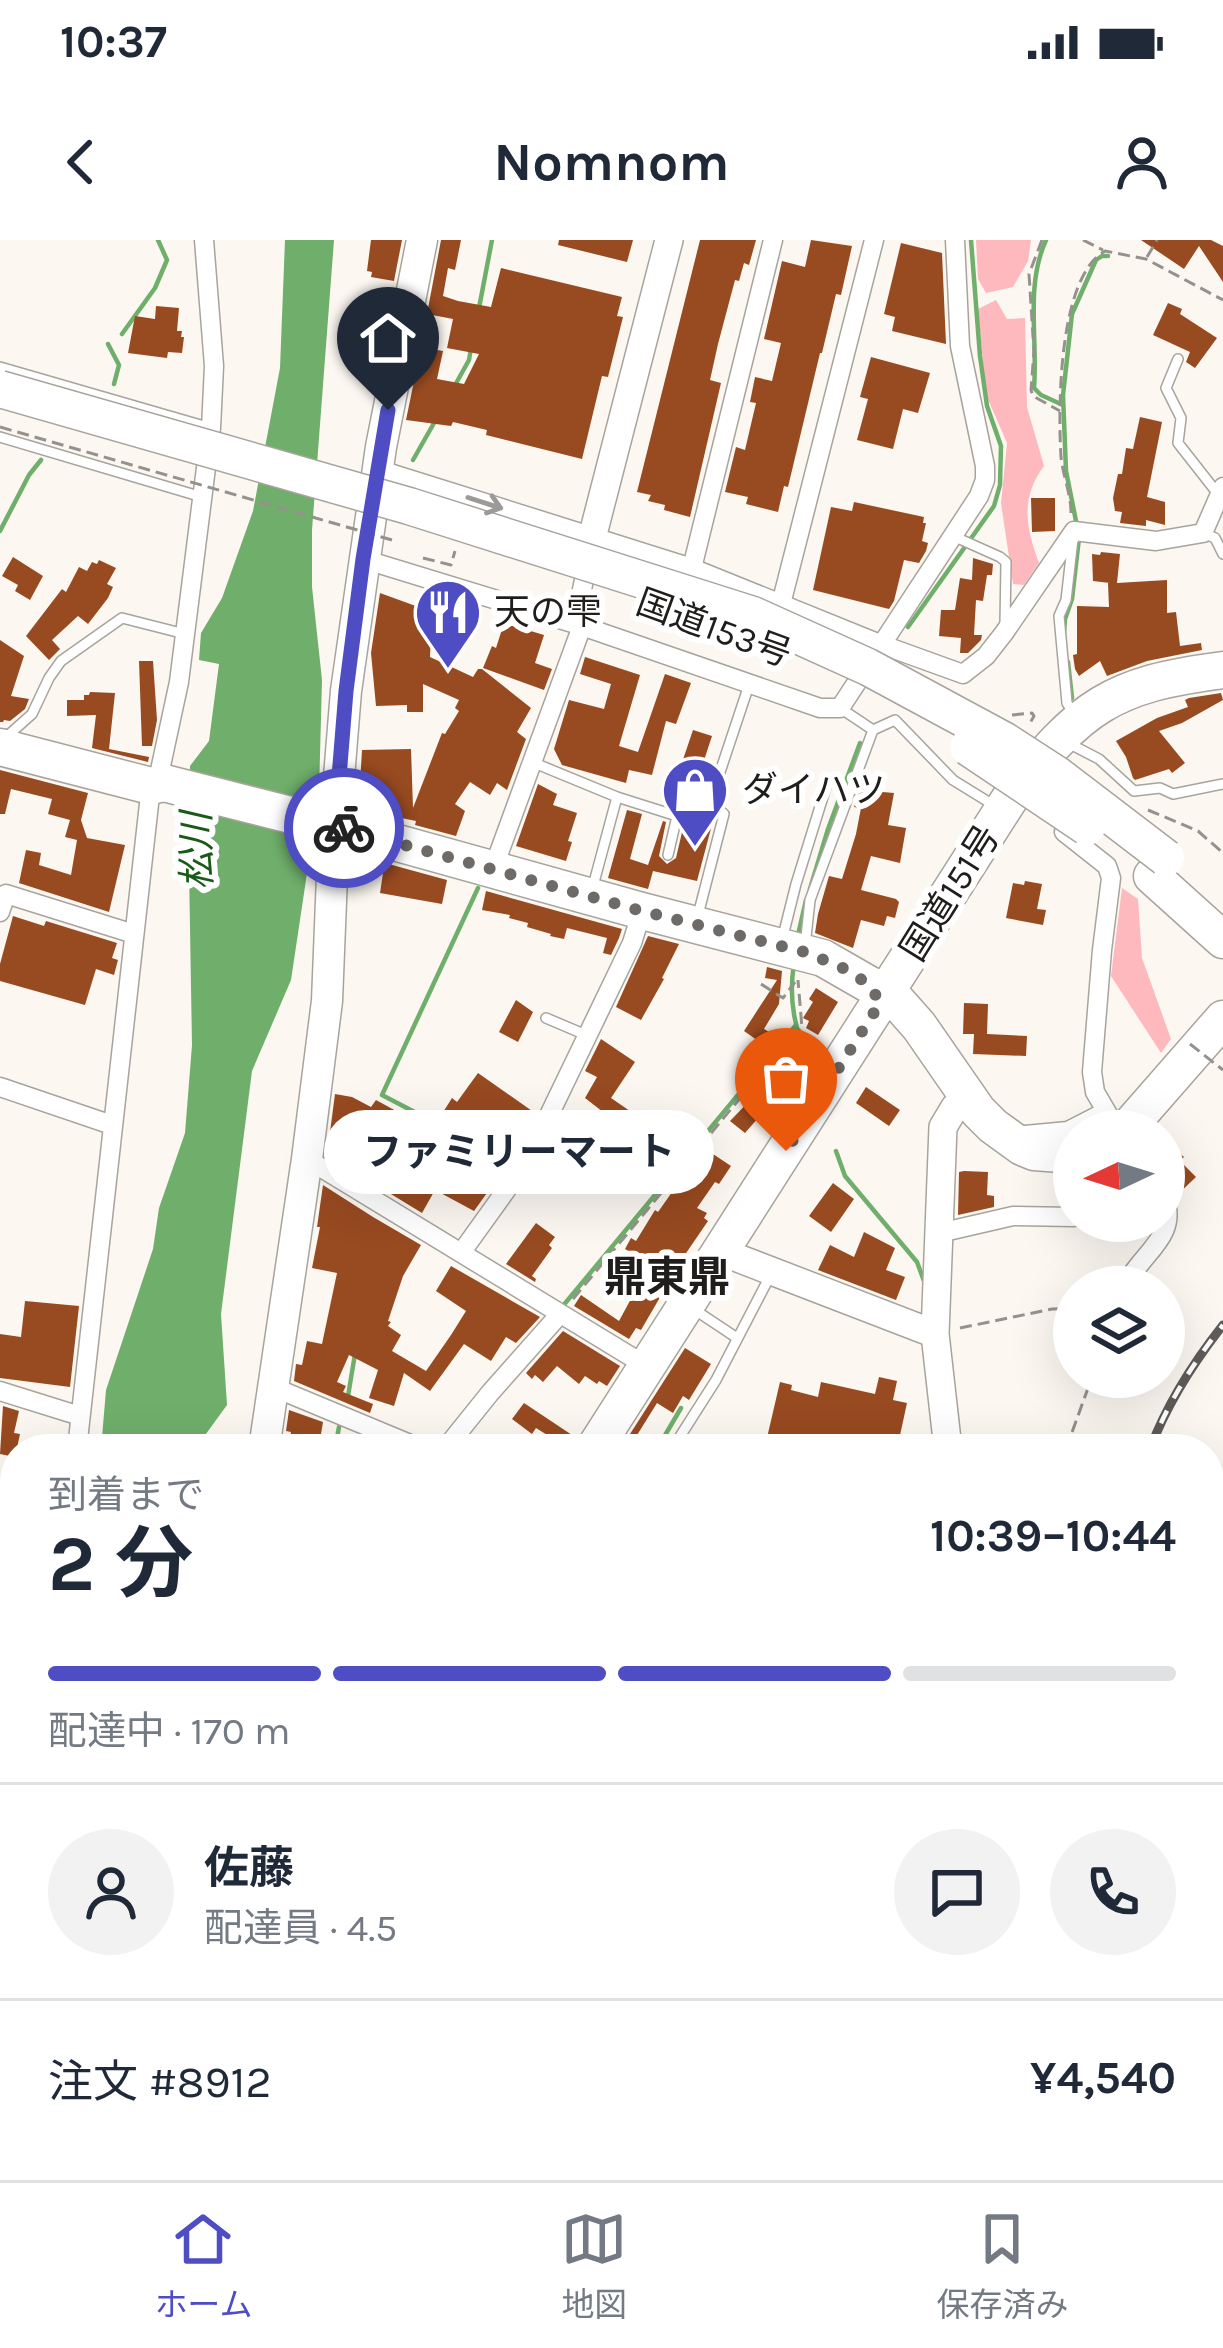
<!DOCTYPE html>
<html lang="ja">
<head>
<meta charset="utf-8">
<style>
	:root { --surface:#fff; --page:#f2f2f3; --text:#1f2937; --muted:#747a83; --line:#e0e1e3; --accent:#4e4dc4 }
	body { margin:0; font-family:Karla,"Noto Sans JP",sans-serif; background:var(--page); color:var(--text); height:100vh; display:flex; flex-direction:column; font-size:45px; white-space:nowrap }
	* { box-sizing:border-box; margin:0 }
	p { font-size:39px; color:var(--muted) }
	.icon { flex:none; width:66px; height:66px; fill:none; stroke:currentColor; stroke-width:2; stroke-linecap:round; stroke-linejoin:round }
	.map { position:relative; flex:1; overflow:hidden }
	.details { position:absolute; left:0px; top:1194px; width:1224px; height:747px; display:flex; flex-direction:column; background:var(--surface); border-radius:48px 48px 0 0; box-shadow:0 12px 48px #0002 }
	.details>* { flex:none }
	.needle { width:78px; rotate:266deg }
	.tools { position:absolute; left:1053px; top:870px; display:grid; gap:24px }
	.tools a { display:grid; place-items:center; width:132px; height:132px; border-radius:50%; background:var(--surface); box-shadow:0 12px 48px #0002; font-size:60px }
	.pin { position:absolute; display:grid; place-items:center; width:102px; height:102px; color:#fff; margin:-123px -51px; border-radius:50% 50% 50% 0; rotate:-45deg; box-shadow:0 0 12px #0007 }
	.pin .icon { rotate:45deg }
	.courier { position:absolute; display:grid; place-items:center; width:120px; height:120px; margin:-60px; border:9px solid #4e4dc4; border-radius:50%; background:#fff; color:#222; box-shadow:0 3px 15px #0007 }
	.bubble { position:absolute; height:84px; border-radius:42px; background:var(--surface); box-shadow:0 12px 48px #0002; font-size:39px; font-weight:700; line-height:84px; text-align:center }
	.overview em { font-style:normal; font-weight:700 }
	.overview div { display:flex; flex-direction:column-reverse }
	.overview { display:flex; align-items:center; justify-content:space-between; height:204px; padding:0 48px }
	h1 { font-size:78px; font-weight:700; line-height:90px }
	.bar { display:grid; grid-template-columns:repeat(4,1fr); gap:18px 12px; align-content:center; height:144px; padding:0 48px }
	.bar i { height:15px; border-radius:9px; background:var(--line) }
	.bar .active { background:var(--accent) }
	.bar p { grid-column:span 4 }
	.line { display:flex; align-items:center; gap:30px; padding:0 48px; border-top:3px solid var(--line) }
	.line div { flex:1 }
	.round { display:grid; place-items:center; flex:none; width:126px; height:126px; border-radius:63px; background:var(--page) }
	.status { display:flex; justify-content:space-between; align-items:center; height:84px; padding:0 60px; background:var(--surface); direction:ltr }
	.status svg { height:33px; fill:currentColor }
	header { display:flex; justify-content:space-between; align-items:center; height:156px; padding:0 48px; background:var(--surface); font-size:54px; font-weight:700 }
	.tabs { display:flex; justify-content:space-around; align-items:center; height:168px; border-top:3px solid var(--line); background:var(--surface); font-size:33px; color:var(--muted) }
	.tabs a { display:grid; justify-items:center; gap:6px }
	.tabs .active { color:var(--accent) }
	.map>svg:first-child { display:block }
	.green { fill:#feb9be }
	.water { fill:#6faf6b }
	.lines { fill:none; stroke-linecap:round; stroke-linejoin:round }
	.stream { stroke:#6faf6b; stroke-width:4.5 }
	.building { fill:#984a20 }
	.lane-casing { stroke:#a8a49d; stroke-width:12 }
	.street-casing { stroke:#a8a49d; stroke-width:21 }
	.secondary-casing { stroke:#a8a49d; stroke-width:30 }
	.primary-casing { stroke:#a8a49d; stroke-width:33 }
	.highway-casing { stroke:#a8a49d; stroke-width:39 }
	.path { stroke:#95918d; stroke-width:3; stroke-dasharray:12 6; stroke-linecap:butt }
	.lane { stroke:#fff; stroke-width:9 }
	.street { stroke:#fff; stroke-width:18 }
	.secondary { stroke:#fff; stroke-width:27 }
	.primary { stroke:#fff; stroke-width:30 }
	.highway { stroke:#fff; stroke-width:36 }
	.rail-casing { stroke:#5e5b58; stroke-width:9 }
	.rail { stroke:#fff; stroke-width:4.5; stroke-dasharray:14; stroke-linecap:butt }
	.highway-bridge-casing { stroke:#a8a49d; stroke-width:39; stroke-linecap:butt }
	.path-bridge { stroke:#95918d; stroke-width:3; stroke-dasharray:12 6; stroke-linecap:butt }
	.highway-bridge { stroke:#fff; stroke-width:36 }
	.oneway { stroke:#9b9a99 }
	.done { stroke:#6d6a67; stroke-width:12; stroke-dasharray:0 21.6 }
	.route { stroke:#4e4dc4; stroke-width:15 }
	.labels { text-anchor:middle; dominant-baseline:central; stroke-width:12; stroke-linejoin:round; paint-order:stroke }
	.poi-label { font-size:36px; fill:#201e1c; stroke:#fff; text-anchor:start }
	.street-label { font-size:36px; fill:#201e1c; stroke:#fff }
	.water-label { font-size:39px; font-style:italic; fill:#195a18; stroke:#fff }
	.quarter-label { font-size:42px; font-weight:bold; fill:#201e1c; stroke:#fff }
</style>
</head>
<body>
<div class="status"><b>10:37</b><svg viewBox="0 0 49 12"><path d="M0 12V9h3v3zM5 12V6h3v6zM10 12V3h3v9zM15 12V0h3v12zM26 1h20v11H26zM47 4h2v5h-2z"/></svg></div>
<header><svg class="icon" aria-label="back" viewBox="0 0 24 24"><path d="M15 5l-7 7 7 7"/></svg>Nomnom<svg class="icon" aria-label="person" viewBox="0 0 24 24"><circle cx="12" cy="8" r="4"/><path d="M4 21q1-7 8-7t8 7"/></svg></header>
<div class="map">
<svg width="1223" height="1940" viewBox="0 0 1223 1940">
	<rect width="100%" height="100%" fill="#fcf7f1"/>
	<path class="green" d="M976 0H1031L1028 21 1013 47 986 53 978 39Z
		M996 60 1007 79 1025 78 1027 167 1044 226C1020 258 1026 288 1039 323L1024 345 1013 344 1001 263 1007 203 986 155 978 69Z
		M1122 648 1138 659 1142 718 1171 799 1161 813 1111 736Z"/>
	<path class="water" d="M285 0H334L312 290V347L322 440 319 553 291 740 252 831 221 1074 227 1165 195 1209H101L106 1150 153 1009 159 968 185 893 192 805 188 570 190 526 209 501 219 424 199 420 201 393 222 358 253 271 280 128Z"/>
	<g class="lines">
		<path class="stream" d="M1046 0C1025 46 1038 99 1034 148L1041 155 1063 165
			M479 68 492 0
			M122 94 155 48 167 20 158 0
			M108 104 119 125 114 144
			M454 147 469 120 471 108
			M413 220 434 183
			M1076 281 1066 231 1063 155 1072 74 1096 20 1102 16H1108
			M0 291 29 235 41 220
			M908 387 994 266 1000 245 1001 206 987 166 980 116 971 0
			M1064 393 1065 379 1072 359 1079 298
			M1068 422 1072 458
			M810 649 828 589 860 503
			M798 695 806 660
			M794 724C788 760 795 791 810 823
			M421 891 428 879 382 855 478 648
			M836 911 845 936 917 1022 924 1041
			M562 1067 796 785
			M348 1156 355 1114
			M335 1209 339 1187
			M657 1209 681 1168
			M0 1523 15 1511
			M1209 1725 1219 1762"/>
	</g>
	<path class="building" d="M371 0H402L394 41 371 37 372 32 367 31Z
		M441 0H461L455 30 448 28 443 56 458 61 491 67 501 28 622 57 617 76 623 77 608 137 602 136 582 219 486 195 487 190 453 182 451 186 406 180 421 107 443 111 437 139 464 144 479 114 447 108 453 79 427 74Z
		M559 0H633L627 22 558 5Z
		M700 0H756L749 25 744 23 739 41 735 40 718 104 710 140 721 143 690 277 664 270 665 265 648 261 651 255 637 252Z
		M811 0 852 6 841 55 836 54 822 113H820L788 247 784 246 778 272 746 264 748 257 725 252 736 207 745 210 756 163 750 162 755 137 772 141 781 103 764 99 782 21 805 27Z
		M1141 0H1211L1223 6V42L1199 6 1184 29Z
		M901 3 942 13 946 104 892 91 895 77 884 74Z
		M371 61 389 65 376 133 363 131 365 121H362L367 92H364Z
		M1168 63 1182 69 1180 74 1217 98 1195 128 1186 122 1190 112 1153 95Z
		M156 66 179 68 177 91H182L181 97H184L182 113 168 112 167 118 128 113 135 76 155 79Z
		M871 117 930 133 918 173 903 169 893 209 857 200 868 159 860 157Z
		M1140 177 1162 182 1147 257 1165 262V285L1146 280V286L1120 283 1122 272 1115 271 1113 258 1118 234H1122L1126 208 1133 209Z
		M1031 258H1055V291L1032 292Z
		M854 262 924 277 923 283H926L922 301 928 303 926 311 919 323 904 320 894 361 889 369 813 350 831 267 852 271Z
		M1101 312 1120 314 1117 343 1167 340V373L1176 372 1180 406 1201 403 1202 410 1147 421 1107 436 1100 421 1079 436 1075 429 1073 415 1077 414V366L1109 367 1108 343H1110L1093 341 1092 314 1100 315Z
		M13 317 43 336 30 360 15 351 18 345 2 336Z
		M973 318 993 324 992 335H987L983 361 976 360 974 395H982L981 400 968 413H960L961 398 939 396 941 370H955L960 338 972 340Z
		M99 320 116 328 107 344 113 347 108 358 88 384 78 376 52 400 60 409 49 420 26 396 62 349 66 352 79 327 87 331 92 322 97 324Z
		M380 353 424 369 422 376 430 379 425 393 431 395 430 417 473 437 478 429H482L531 468 517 492 526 499 507 550 497 543 490 555 470 542 455 564 465 571 456 596 415 585 416 581 367 571 359 561 362 510 411 509 413 568 442 493 445 494 459 471 455 468 459 460 423 444V472H407V465L376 466 371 413Z
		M504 383 544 395 535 423 552 429 544 450 483 428 492 406 496 408Z
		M0 400 24 416 11 456 29 459 25 469 10 481 4 480 3 482H0Z
		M585 417 640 435 619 506 638 512 665 434 691 443 676 484 666 481 652 535 629 530 626 543 562 525 554 509 569 460 604 469 611 444 580 434Z
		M139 421H153L157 480 152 506H142Z
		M90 452 115 453 109 509 149 517 148 522 92 508 96 475 67 476V460H84V455H89Z
		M1221 453 1223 460 1182 483 1159 491 1185 523 1172 533 1169 529 1135 540 1133 538 1126 517 1116 501 1157 478 1188 467 1185 460 1189 458Z
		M693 490 712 496 686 575 683 569 668 564Z
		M0 530 88 553 81 580 87 598 125 605 109 672 19 643 26 610 41 613 39 625 71 635 77 600 65 597 70 580 48 574 52 559 11 549 5 574H0Z
		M538 544 557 554 553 565 577 573 568 601 572 602 566 621 516 606Z
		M860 550 894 553 888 585 906 588 900 623 871 616 861 650 896 659 899 662 895 678 887 676 884 686 861 680 853 708 815 693 818 674 829 636 842 639 856 594 861 568 854 567Z
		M627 570 642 574 630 619 648 625 663 581 666 582 659 616 667 624 676 618 686 575 713 581 697 641 653 631 648 649 608 638Z
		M352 614 447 640 442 664 380 653 383 633 352 628Z
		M1025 641 1042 644 1037 669 1046 670 1043 685 1006 678 1013 643 1024 645Z
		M486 651 622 689 619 698 611 715 603 713 607 698 567 688 564 699 550 696 551 694 527 687 528 683 509 678 510 675 482 670Z
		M13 676 44 686 46 681 117 703 112 718 118 720 114 735 96 729 85 765 0 741V724Z
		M648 696 679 704 662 738 664 739 641 780 616 767Z
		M767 727 782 731 779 764 764 789 771 793 764 805 744 791 777 740 765 738Z
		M816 748 838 762 818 795 806 788 809 781 803 778 813 762 809 759Z
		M516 760 533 772 518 802 499 792Z
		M964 763 988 764 987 794 1027 796 1026 816 973 814 974 794H963Z
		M601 799 635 822 611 858 643 880 626 905 606 891 610 885 604 880 607 875 585 858 597 837 585 831Z
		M478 833 535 873 521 896 515 914 474 971 435 950 422 973 327 915 335 854 352 857 371 867 376 860 429 889 433 884 435 885 452 858 457 862Z
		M866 847 900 870 889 886 856 863Z
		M760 850 773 861 745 893 730 881Z
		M1171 906 1184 917 1180 921 1196 937 1177 955 1167 945 1171 941 1164 935V914Z
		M707 910 731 926 719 944 715 942 697 968 707 973 704 978 708 981 680 1022 675 1019 658 1042 666 1047 641 1090 636 1088 629 1099 574 1066 581 1055 619 1081 639 1044 629 1037 641 1019 625 1009 631 998 636 1001 655 970 658 972 689 928 693 931Z
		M964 931 988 932 987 955 994 956V967L958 975 959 932Z
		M833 943 854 959 831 992 809 976Z
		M323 945 373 977 421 1005 403 1036 388 1081 391 1082 388 1086 401 1095 392 1111 426 1131 451 1095 466 1071 436 1051 451 1026 540 1077 516 1103 506 1097 491 1121 464 1104 430 1151 404 1133 394 1166 369 1158 378 1130 349 1115 337 1142 346 1146 343 1152 373 1164 370 1173 294 1141 296 1124 302 1125 307 1101 322 1104 337 1033 312 1028 320 987H317Z
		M536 983 555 997 549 1005 552 1008 532 1036 536 1039 535 1042 506 1024Z
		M864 992 895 1008 886 1030 905 1037 896 1060 818 1030 830 1005 854 1017Z
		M25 1061 79 1066 70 1147 0 1138V1094L21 1097Z
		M563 1091 620 1126 607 1146 599 1141 597 1144 585 1136 579 1144 557 1126 543 1142 535 1135 532 1139 526 1133Z
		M685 1108 711 1124 689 1160 683 1156 673 1173 657 1163 629 1208 623 1205Z
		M879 1137 897 1141 893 1160 907 1163 897 1209H795L766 1202 780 1142 792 1145 791 1150 818 1157 821 1142 875 1154Z
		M524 1163 575 1197 568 1208 536 1188 532 1194 512 1179Z
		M3 1166 19 1171 14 1193 20 1194 15 1217 0 1214Z
		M289 1170 323 1182 321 1194 333 1197 331 1209H288L291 1192 286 1191Z
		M0 1258 15 1263V1343L0 1338Z"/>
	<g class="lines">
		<defs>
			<path id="lane" d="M1178 119 1166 148 1181 178 1178 203 1218 254
				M0 127 211 188
				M0 197 202 257
				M1203 293 1215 298 1223 314
				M953 296 1000 317 1006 322 1005 384
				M1073 299 1066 360 1059 376 1067 463 1075 476
				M840 468 873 490 895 480 953 540 987 561
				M4 499 32 474 49 438 61 421 122 378 185 394
				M1068 503 1099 519 1134 551 1160 548 1173 554 1223 544
				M532 522 617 557 677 576 668 615
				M593 646 617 557
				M698 675 724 574 710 562 749 445
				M782 700 796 644 827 544
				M805 706 810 660 873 490
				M546 778 586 795
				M750 829 798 871
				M692 1068 737 1098
				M672 1209 716 1140 770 1036
				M522 1926 526 1940
				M619 1926 621 1940"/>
			<path id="street" d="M377 229 692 328 880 404 963 434 986 416 1004 393 1074 291 1156 301 1203 293 1223 247
				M363 319 582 386 820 468H840L979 256 985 240V226L960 106 955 0
				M692 328 773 0
				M781 364 874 0
				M575 384 588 320
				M1064 592 1107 626 1111 638 1102 710 1092 832 1095 852 1116 888
				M493 629 582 386
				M0 672 6 654 134 694
				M0 847 112 885
				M1017 899 1025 895 1068 891 1105 872
				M307 919 648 1127
				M940 990 948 991 1013 976 1074 977
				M461 1013 527 921 632 703 642 671
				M1125 1047C1138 1015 1180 997 1164 958
				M273 1147 422 1209
				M0 1151 80 1176
				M77 1209 151 546 159 535 179 442 211 188 214 126 204 0
				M445 1209 490 1153 560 1074
				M0 1434 15 1441
				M0 1472 15 1452
				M1209 1483 1223 1476
				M1209 1590H1223
				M0 1750 15 1767
				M466 1926 500 1940
				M4 1940 15 1789
				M726 1940 729 1926"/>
			<path id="secondary" d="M592 298 669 0
				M722 1012 935 1094 948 1209
				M935 1094 943 887 955 867
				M1209 1769 1223 1819
				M169 1940 171 1926
				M1208 1940 1223 1867"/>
			<path id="primary" d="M264 1209 307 919 327 761 333 611 346 451 381 207 422 0"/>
			<path id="highway" d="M0 507 151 546 164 543 358 592 642 671 823 718 870 745 888 751 919 786 978 871 993 886 1022 907 1034 912 1074 915
				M1152 636 1223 700
				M1125 891 1223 779
				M594 1209 1012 555C1080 467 1111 444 1223 430
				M0 1919 15 1918"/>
		</defs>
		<use href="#lane" class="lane-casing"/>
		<use href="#street" class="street-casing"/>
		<use href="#secondary" class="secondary-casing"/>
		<use href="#primary" class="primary-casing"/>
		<use href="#highway" class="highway-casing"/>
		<path class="path" d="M1042 0 1029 34 1034 111 1031 150 1033 156 1060 171
			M1083 0 1103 10
			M1147 17 1157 0
			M1071 273C1071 254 1063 236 1061 217 1058 169 1058 37 1105 11L1146 19 1223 60
			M423 318 451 325 455 311
			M1148 570 1198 591 1223 613
			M761 744 783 758 795 742
			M768 824 788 799 802 788 798 740
			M573 1059 751 845
			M960 1088 1052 1069 1074 1068
			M1066 1209 1092 1137
			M1209 1282 1223 1285
			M1209 1390 1223 1393
			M855 1940 857 1933 865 1926"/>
		<use href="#lane" class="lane"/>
		<use href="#street" class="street"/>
		<use href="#secondary" class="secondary"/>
		<use href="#primary" class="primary"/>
		<use href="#highway" class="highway"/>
		<defs>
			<path id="rail" d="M1150 1209C1167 1164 1193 1123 1223 1085
				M970 1940 974 1926"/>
		</defs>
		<use href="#rail" class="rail-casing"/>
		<use href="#rail" class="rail"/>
		<defs>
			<path id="highway-bridge" d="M0 149 409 266 753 375 868 427 1005 501 1056 534 1166 618
				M968 507 1087 587"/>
		</defs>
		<use href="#highway-bridge" class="highway-bridge-casing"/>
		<path class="path-bridge" d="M0 187 392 300
			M1012 475 1032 473 1034 476 1030 483
			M1190 804 1223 830"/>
		<use href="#highway-bridge" class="highway-bridge"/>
	</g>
	<defs><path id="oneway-shaft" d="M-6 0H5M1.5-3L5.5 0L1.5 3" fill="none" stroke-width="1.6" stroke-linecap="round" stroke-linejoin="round" transform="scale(3)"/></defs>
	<use class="oneway" href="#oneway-shaft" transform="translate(485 263) rotate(18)"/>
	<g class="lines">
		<path class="done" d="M344 588 642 671 805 712 843 728 870 745 880 763 786 911"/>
		<path class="route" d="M344 588 335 586 346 451 363 319 388 170"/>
	</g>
	<defs>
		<symbol id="restaurant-pin" viewBox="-11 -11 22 30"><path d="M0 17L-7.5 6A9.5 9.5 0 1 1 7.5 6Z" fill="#4e4dc4" stroke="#fff"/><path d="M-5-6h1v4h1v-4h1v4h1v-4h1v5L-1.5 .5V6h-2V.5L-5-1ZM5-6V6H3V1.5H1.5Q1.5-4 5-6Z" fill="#fff"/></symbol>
		<symbol id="shop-pin" viewBox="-11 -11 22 30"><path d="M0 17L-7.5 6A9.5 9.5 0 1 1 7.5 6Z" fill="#4e4dc4" stroke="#fff"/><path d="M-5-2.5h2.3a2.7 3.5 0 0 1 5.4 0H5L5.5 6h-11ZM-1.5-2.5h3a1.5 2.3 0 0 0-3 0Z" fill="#fff"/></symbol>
	</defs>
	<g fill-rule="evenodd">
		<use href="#restaurant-pin" x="410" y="334" width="76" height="104"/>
		<use href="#shop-pin" x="657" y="512" width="76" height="104"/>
	</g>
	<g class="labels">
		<g class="poi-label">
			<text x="494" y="372">天の雫</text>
			<text x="742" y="550">ダイハツ</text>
		</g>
		<g class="street-label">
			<text transform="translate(714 388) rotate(20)">国道153号</text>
			<text transform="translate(950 653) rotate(-58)">国道151号</text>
		</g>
		<g class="water-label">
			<text transform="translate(197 611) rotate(-91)">松川</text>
		</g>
		<g class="quarter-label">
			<text x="667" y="1037">鼎東鼎</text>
		</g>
	</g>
</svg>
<div class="tools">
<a><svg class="needle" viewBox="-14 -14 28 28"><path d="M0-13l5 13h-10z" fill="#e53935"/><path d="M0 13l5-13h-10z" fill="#747a83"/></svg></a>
<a><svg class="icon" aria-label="layers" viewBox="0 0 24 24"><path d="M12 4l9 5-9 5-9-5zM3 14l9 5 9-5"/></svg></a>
</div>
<div class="pin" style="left:786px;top:911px;background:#ea580c"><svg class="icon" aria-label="bag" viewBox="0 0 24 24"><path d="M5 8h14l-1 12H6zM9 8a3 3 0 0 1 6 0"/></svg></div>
<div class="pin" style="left:388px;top:170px;background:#1f2937"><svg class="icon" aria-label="home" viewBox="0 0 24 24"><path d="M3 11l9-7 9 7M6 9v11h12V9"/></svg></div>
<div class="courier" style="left:344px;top:588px"><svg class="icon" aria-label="bike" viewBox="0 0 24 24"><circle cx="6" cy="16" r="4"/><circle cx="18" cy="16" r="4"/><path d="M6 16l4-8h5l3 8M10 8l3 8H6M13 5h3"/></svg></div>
<div class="bubble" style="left:324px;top:870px;width:390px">ファミリーマート</div>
<section class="details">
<div class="overview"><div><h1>2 分</h1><p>到着まで</p></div><em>10:39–10:44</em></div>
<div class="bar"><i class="active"></i><i class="active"></i><i class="active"></i><i></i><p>配達中 · 170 m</p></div>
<div class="line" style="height:216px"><a class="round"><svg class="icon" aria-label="person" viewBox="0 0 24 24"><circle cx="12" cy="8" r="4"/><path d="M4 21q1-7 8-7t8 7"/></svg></a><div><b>佐藤</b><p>配達員 · 4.5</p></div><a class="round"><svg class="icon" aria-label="chat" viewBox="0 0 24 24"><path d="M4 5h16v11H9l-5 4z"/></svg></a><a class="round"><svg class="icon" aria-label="phone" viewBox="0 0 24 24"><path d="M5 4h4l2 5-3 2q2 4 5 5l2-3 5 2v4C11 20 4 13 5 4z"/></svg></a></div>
<div class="line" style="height:156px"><div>注文 #8912</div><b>¥4,540</b></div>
</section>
</div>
<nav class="tabs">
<a class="active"><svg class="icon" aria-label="home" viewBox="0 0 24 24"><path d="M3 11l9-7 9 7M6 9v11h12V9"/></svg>ホーム</a>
<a><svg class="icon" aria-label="map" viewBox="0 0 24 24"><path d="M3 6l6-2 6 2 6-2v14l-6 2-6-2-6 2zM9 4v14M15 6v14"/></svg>地図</a>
<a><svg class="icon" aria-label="saved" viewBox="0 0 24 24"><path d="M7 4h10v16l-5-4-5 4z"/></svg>保存済み</a>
</nav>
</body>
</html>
